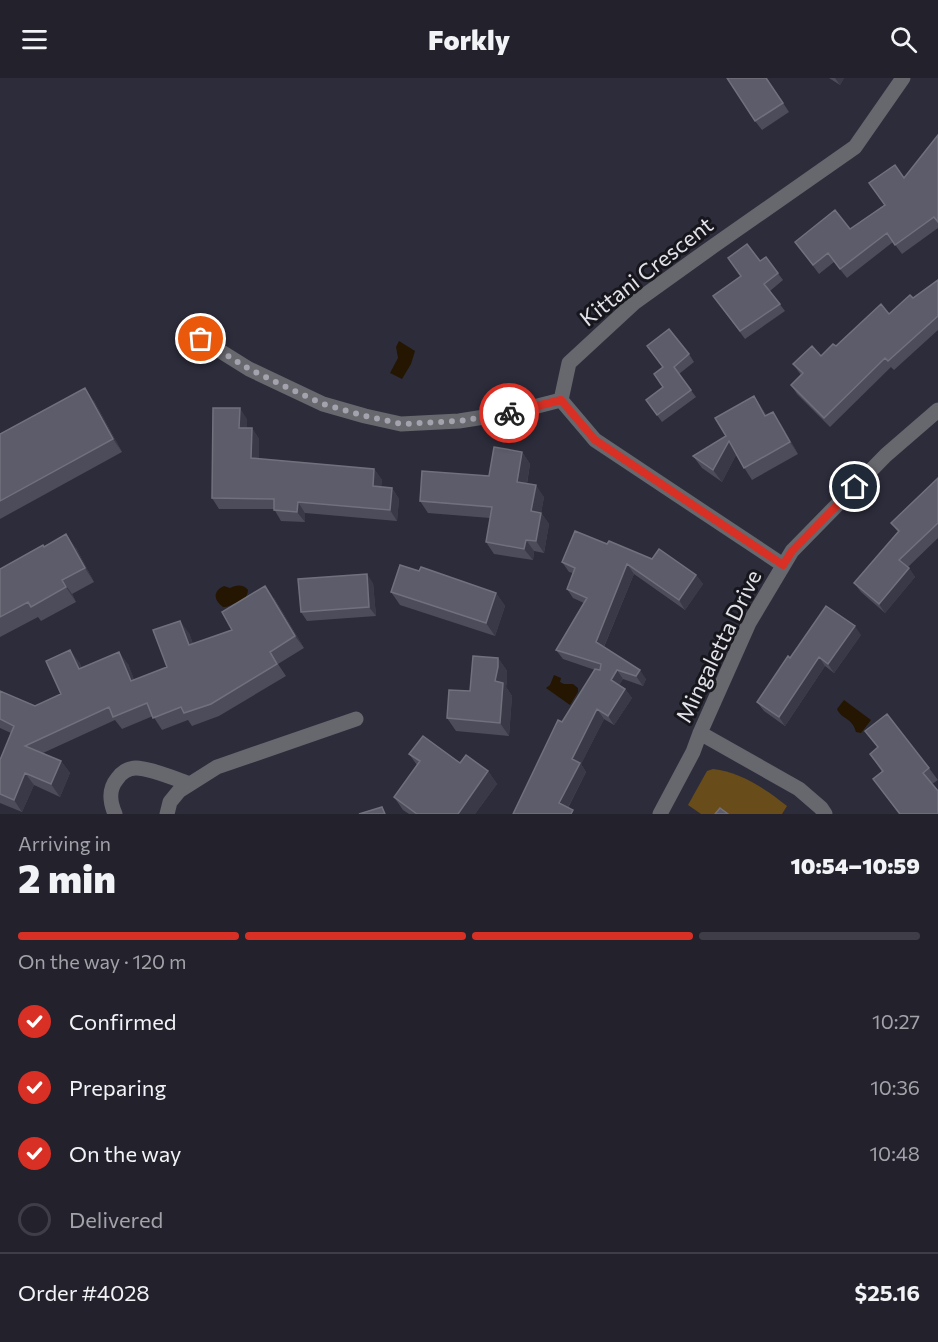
<!DOCTYPE html>
<html lang="en">
<head>
<meta charset="utf-8">
<style>
	:root { --surface:#22212c; --page:#2a2934; --text:#f1f3f6; --muted:#a2a3a9; --line:#3f3e48; --accent:#d93025 }
	body { margin:0; font-family:Commissioner,sans-serif; background:var(--page); color:var(--text); height:100vh; display:flex; flex-direction:column; font-size:22px; white-space:nowrap }
	* { box-sizing:border-box; margin:0 }
	p { font-size:20px; color:var(--muted) }
	.icon { flex:none; width:33px; height:33px; fill:none; stroke:currentColor; stroke-width:2; stroke-linecap:round; stroke-linejoin:round }
	.map { position:relative; height:736px; overflow:hidden }
	.panel { display:flex; flex-direction:column; background:var(--surface); flex:1 }
	.panel>* { flex:none }
	.pin { position:absolute; display:grid; place-items:center; width:51px; height:51px; color:#fff; margin:-26px; border:3px solid #fff; border-radius:50%; box-shadow:0 2px 6px #0007 }
	.courier { position:absolute; display:grid; place-items:center; width:60px; height:60px; margin:-30px; border:4px solid #d93025; border-radius:50%; background:#fff; color:#222; box-shadow:0 2px 8px #0007 }
	.summary em { font-style:normal; font-weight:800 }
	.summary div { display:flex; flex-direction:column-reverse }
	.summary { display:flex; align-items:center; justify-content:space-between; height:102px; padding:0 18px }
	h1 { font-size:39px; font-weight:800; line-height:45px }
	.bar { display:grid; grid-template-columns:repeat(4,1fr); gap:9px 6px; align-content:center; height:72px; padding:0 18px }
	.bar i { height:8px; border-radius:4px; background:var(--line) }
	.bar .active { background:var(--accent) }
	.bar p { grid-column:span 4 }
	.line { display:flex; align-items:center; gap:15px; padding:0 18px; border-top:2px solid var(--line) }
	.line div { flex:1 }
	ol { padding:0 18px; list-style:none }
	li { display:flex; align-items:center; gap:18px; height:66px }
	li p { margin-inline-start:auto }
	li .icon { padding:6px; border-radius:50%; background:var(--accent); color:#fff; stroke-width:4 }
	li:last-child { color:var(--muted) }
	li i { width:33px; height:33px; border:3px solid var(--line); border-radius:50% }
	header { display:flex; justify-content:space-between; align-items:center; height:78px; padding:0 18px; background:var(--surface); font-size:27px; font-weight:800 }
	.map>svg:first-child { display:block }
	.green { fill:#684d1a }
	.water { fill:#241600 }
	.lines { fill:none; stroke-linecap:round; stroke-linejoin:round }
	.minor { stroke:#67676e; stroke-width:15 }
	.wall { fill:#4c4c5b }
	.shaded-wall { fill:#393948 }
	.building { fill:#5c5c6a; stroke:#71717e; stroke-width:1.5 }
	.done { stroke:#a3a2ad; stroke-width:6; stroke-dasharray:0 10.8 }
	.route { stroke:#d93025; stroke-width:8 }
	.labels { text-anchor:middle; dominant-baseline:central; stroke-width:6; stroke-linejoin:round; paint-order:stroke }
	.street-label { font-size:22px; fill:#e2e2eb; stroke:#16161c }
</style>
</head>
<body>
<header><svg class="icon" aria-label="menu" viewBox="0 0 24 24"><path d="M4 6h16M4 12h16M4 18h16"/></svg>Forkly<svg class="icon" aria-label="search" viewBox="0 0 24 24"><circle cx="10" cy="10" r="6"/><path d="M15 15l6 6"/></svg></header>
<div class="map">
<svg width="938" height="736" viewBox="0 0 938 736">
	<rect width="100%" height="100%" fill="#2d2c3b"/>
	<path class="green" d="M713 691C740 694 766 711 787 728L782 736H701L688 727 707 693Z"/>
	<path class="water" d="M399 263 415 273 411 286 402 301 390 295 398 280 396 269Z
		M224 508 230 510C236 507 243 506 248 512 247 521 243 521 236 525 230 527 229 529 223 529 213 522 213 513 224 508Z
		M554 597 561 600 560 604 564 606H573L578 610V614L570 627 546 610 550 607Z
		M844 622 871 642 861 655 856 654C852 639 842 642 837 631Z"/>
	<g class="lines">
		<path class="minor" d="M185 251 249 291 323 326 365 338 401 346 459 343 510 335 561 322
			M783 487 595 362 561 322 569 285 634 225 712 169 855 69 903 0
			M700 655 799 711 821 730 825 736
			M115 736C110 724 108 712 117 701 121 695 128 690 136 690 150 690 176 701 190 706
			M167 736 170 724 179 713 217 689 356 641
			M660 736 693 674 700 655 749 545 792 473 886 377 938 332"/>
	</g>
	<path class="wall" d="M767 0 789 34 762 52 755 43Z
		M829 0H844L840 7Z
		M938 57V150L902 176 893 164 847 200 834 184 819 196 795 164 850 151 884 127 904 100Z
		M766 179 783 202 770 213 785 233 745 261 719 226 760 183Z
		M938 202V252L894 292 891 289 830 349 797 316 791 307 801 297 793 286 821 278 889 236 913 220Z
		M647 268 689 276 694 284 679 296 696 319 662 344 646 322 663 309 662 289Z
		M754 318 767 338 781 346 798 376 752 402 736 377 722 404 702 390 693 378 726 358Z
		M94 323 122 374 0 441V356Z
		M247 341V350H252L259 361V381L374 391 382 402 381 409 392 410 399 421 397 443 305 435V444L281 443 274 431H219L212 420Z
		M522 374 530 386 527 406 544 419 541 435 549 446 544 475 534 473 533 482 494 476 486 464 490 440 428 435 420 423 489 398Z
		M938 400V460L908 489 915 499 885 535 861 514 854 505 898 454 891 445Z
		M607 466 696 497 703 506 685 532 634 496 604 569 646 601 643 608 623 601 619 607 625 611 632 620 614 647 604 641 581 686 586 694 568 730 513 736 562 644 595 592 563 581 556 572 584 525 573 520 567 511 573 495 569 494 562 484Z
		M44 469 76 470 94 504 72 516 76 524 41 543 38 539 0 559V491Z
		M419 493 496 515 505 528 495 558 400 527 391 514Z
		M373 505 376 538 307 543 301 534Z
		M274 520 304 570 278 586 286 598 219 638 192 648 188 642 162 652 153 638 122 651 115 642 43 675 61 683 70 695 60 719 34 707 22 734 0 725V682L11 655 0 650V613L35 628 61 616 79 584 82 590 128 586 134 602 167 589 189 555 193 566 232 552Z
		M861 557 834 595 825 588 785 648 764 633 757 624 790 580Z
		M498 580 507 593V602L506 609 512 618 509 658 456 653 447 640Z
		M865 653 929 690 938 702 932 706 938 736H899L873 701 882 694 870 676 878 670Z
		M409 676 460 685 488 693 497 706 475 736H409L403 732 394 719 417 687Z"/>
	<path class="shaded-wall" d="M835 0H844L840 7Z
		M85 310 94 323 122 374 113 361Z
		M754 318 762 330 774 350 765 338Z
		M240 330 247 341V361L239 350Z
		M773 334 781 346 798 376 790 364Z
		M252 350 259 361V391L251 380Z
		M729 363 737 375 722 404 713 392Z
		M522 374 530 386 525 416 517 404Z
		M374 391 382 402 380 419 373 408Z
		M536 407 544 419 541 435 549 446 544 475 536 463 531 433Z
		M392 410 399 421 397 443 390 432Z
		M298 424 305 435V444L297 434Z
		M66 456 76 470 94 504 85 490Z
		M526 462 534 473 533 482 524 471Z
		M627 486 634 496 602 573 596 564Z
		M909 490 915 499 885 535 879 526Z
		M367 496 373 505 376 538 369 529Z
		M696 497 703 506 685 532 679 522Z
		M62 502 72 516 76 524 66 509Z
		M265 508 274 520 304 570 295 558Z
		M496 515 505 528 495 558 486 545Z
		M180 543 189 555 198 579 189 567Z
		M855 548 861 557 834 595 828 586Z
		M70 572 79 584 88 603 79 591Z
		M119 574 128 586 140 616 131 603Z
		M819 579 825 588 785 648 779 639Z
		M498 580 507 593V602L506 609 512 618 509 658 500 645 495 603Z
		M617 592 623 601 617 611 611 602Z
		M640 592 646 601 643 608 636 598Z
		M625 611 632 620 614 647 608 638Z
		M597 631 604 641 581 686 586 694 565 735 559 725 572 681Z
		M61 683 70 695 60 719 51 706Z
		M488 693 497 706 475 736H458Z
		M25 695 34 707 22 734 14 722Z"/>
	<path class="building" d="M727 0H766L783 25 755 43Z
		M938 57V144L934 139 895 167 887 155 840 191 828 175 813 187 795 164 835 132 850 151 885 127 869 105 895 87 904 100Z
		M747 166 760 183 766 179 778 195 764 206 780 226 740 253 713 218 741 198 728 180Z
		M938 202V238L888 283 885 280 824 340 791 307 803 295 793 286 812 268 821 278 833 266 836 268 881 226 889 236 910 217 913 220Z
		M669 251 689 276 674 289 691 312 657 337 646 322 663 309 654 296 663 289 647 268Z
		M85 310 113 361 0 423V356Z
		M754 318 765 338 773 334 790 364 744 390 729 363 713 392 693 378 726 358 715 340Z
		M213 330H240L239 350H252L251 380 374 391 373 408 392 410 390 432 298 424 297 434 274 432V421L212 420Z
		M494 369 522 374 517 404 536 407 531 433 541 435 536 463 526 462 524 471 486 464 492 429 420 423 422 393 489 398Z
		M938 400V445L899 482 909 490 879 526 854 505 899 453 891 445Z
		M575 453 607 466 609 463 652 481 659 471 696 497 679 522 627 486 596 564 640 592 636 598 617 592 611 602 625 611 608 638 597 631 572 681 580 685 559 725 573 732 571 736H513L558 642 562 644 595 591 600 592 601 586 556 572 587 520 567 511 575 490 562 484Z
		M66 456 85 490 62 502 66 509 31 529 28 524 0 539V491L43 467 44 469Z
		M400 487 419 493 421 489 496 515 486 545 391 514Z
		M367 496 369 529 301 534 298 501Z
		M265 508 295 558 270 574 277 586 211 626 184 635 181 629 153 640 147 625 113 639 109 629 25 668 61 683 51 706 25 695 14 722 0 716V682L14 648 0 641V613L35 628 61 616 46 583 70 572 79 591 119 574 131 603 167 589 153 552 180 543 189 567 232 552 222 534Z
		M826 528 855 548 828 586 819 579 779 639 757 624 788 578 790 580Z
		M473 578 498 580V589L495 603 503 605 500 645 447 640 449 612 470 613Z
		M887 636 929 690 923 695 938 713V736H900L873 701 883 693 870 676 878 669 865 653Z
		M423 658 460 685 466 677 488 693 458 736H417L394 719 420 683 409 676Z
		M382 729 385 736H359Z
		M720 730 728 736H715Z"/>
	<g class="lines">
		<path class="done" d="M201 261 249 291 286 309 323 326 365 338 402 346 459 343 509 335"/>
		<path class="route" d="M509 335 561 322 595 362 783 487 792 473 855 409"/>
	</g>
	<g class="labels">
		<g class="street-label">
			<text transform="translate(646 193) rotate(-38)">Kittani Crescent</text>
			<text transform="translate(718 568) rotate(-64)">Mingaletta Drive</text>
		</g>
	</g>
</svg>
<div class="pin" style="left:201px;top:261px;background:#ea580c"><svg class="icon" aria-label="bag" viewBox="0 0 24 24"><path d="M5 8h14l-1 12H6zM9 8a3 3 0 0 1 6 0"/></svg></div>
<div class="pin" style="left:855px;top:409px;background:#1f2937"><svg class="icon" aria-label="home" viewBox="0 0 24 24"><path d="M3 11l9-7 9 7M6 9v11h12V9"/></svg></div>
<div class="courier" style="left:509px;top:335px"><svg class="icon" aria-label="bike" viewBox="0 0 24 24"><circle cx="6" cy="16" r="4"/><circle cx="18" cy="16" r="4"/><path d="M6 16l4-8h5l3 8M10 8l3 8H6M13 5h3"/></svg></div>
</div>
<section class="panel">
<div class="summary"><div><h1>2 min</h1><p>Arriving in</p></div><em>10:54–10:59</em></div>
<div class="bar"><i class="active"></i><i class="active"></i><i class="active"></i><i></i><p>On the way · 120 m</p></div>
<ol>
<li><svg class="icon" aria-label="check" viewBox="0 0 24 24"><path d="M5 12l5 5 9-10"/></svg>Confirmed<p>10:27</p></li>
<li><svg class="icon" aria-label="check" viewBox="0 0 24 24"><path d="M5 12l5 5 9-10"/></svg>Preparing<p>10:36</p></li>
<li><svg class="icon" aria-label="check" viewBox="0 0 24 24"><path d="M5 12l5 5 9-10"/></svg>On the way<p>10:48</p></li>
<li><i></i>Delivered</li>
</ol>
<div class="line" style="height:78px"><div>Order #4028</div><b>$25.16</b></div>
</section>
</body>
</html>
